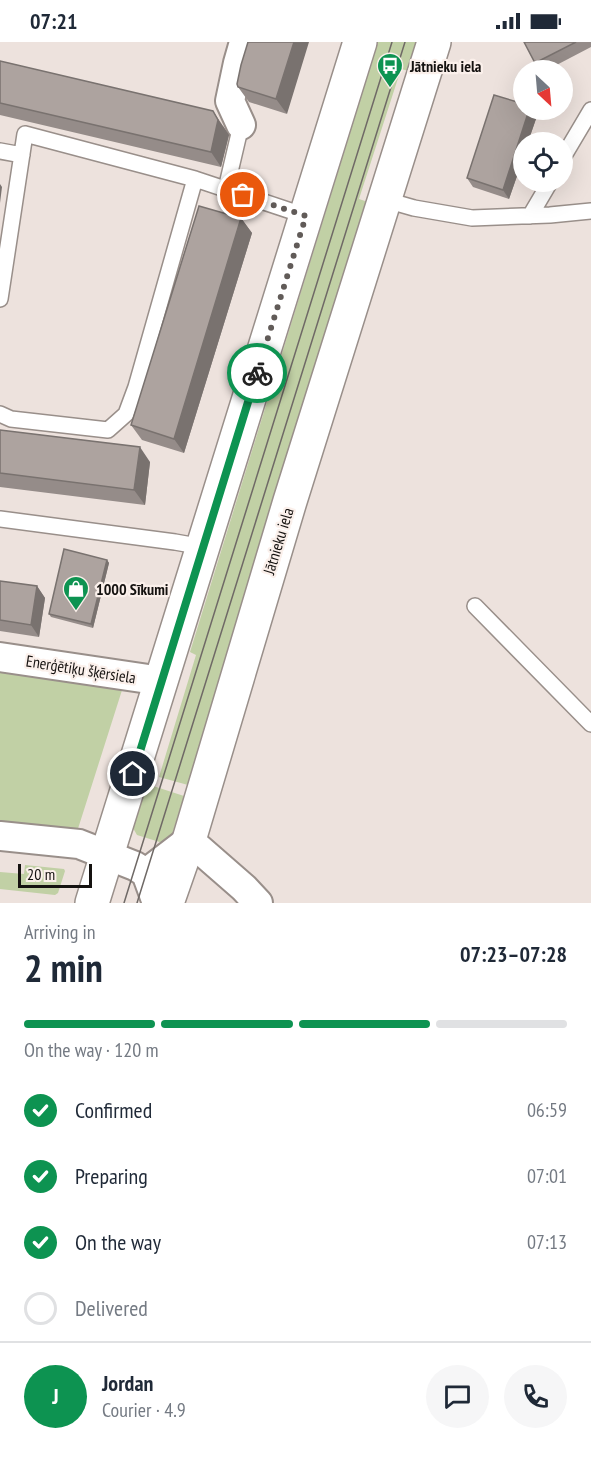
<!DOCTYPE html>
<html lang="en">
<head>
<meta charset="utf-8">
<style>
	:root { --surface:#fff; --page:#f6f6f7; --text:#1f2937; --muted:#747a83; --line:#e0e1e3; --accent:#0d9351 }
	body { margin:0; font-family:"PT Sans Narrow",sans-serif; background:var(--page); color:var(--text); height:100vh; display:flex; flex-direction:column; font-size:22px; white-space:nowrap }
	* { box-sizing:border-box; margin:0 }
	p { font-size:20px; color:var(--muted) }
	.icon { flex:none; width:33px; height:33px; fill:none; stroke:currentColor; stroke-width:2; stroke-linecap:round; stroke-linejoin:round }
	.map { position:relative; height:861px; overflow:hidden }
	.panel { display:flex; flex-direction:column; background:var(--surface); flex:1 }
	.panel>* { flex:none }
	.needle { width:39px; rotate:154deg }
	.fabs { position:absolute; left:513px; top:18px; display:grid; gap:12px }
	.fabs a { display:grid; place-items:center; width:60px; height:60px; border-radius:50%; background:var(--surface); box-shadow:0 6px 24px #0002; font-size:30px }
	.scale { position:absolute; left:18px; bottom:15px; width:74px; box-sizing:border-box; padding-left:6px; border:3px solid #151210; border-top:0; font-size:16px; line-height:21px; white-space:nowrap; color:#151210; -webkit-text-stroke:4px #fbf0eb; paint-order:stroke }
	.pin { position:absolute; display:grid; place-items:center; width:51px; height:51px; color:#fff; margin:-26px; border:3px solid #fff; border-radius:50%; box-shadow:0 2px 6px #0007 }
	.courier { position:absolute; display:grid; place-items:center; width:60px; height:60px; margin:-30px; border:4px solid #0d9351; border-radius:50%; background:#fff; color:#222; box-shadow:0 2px 8px #0007 }
	.headline em { font-style:normal; font-weight:700 }
	.headline div { display:flex; flex-direction:column-reverse }
	.headline { display:flex; align-items:center; justify-content:space-between; height:102px; padding:0 24px }
	h1 { font-size:39px; font-weight:700; line-height:45px }
	.bar { display:grid; grid-template-columns:repeat(4,1fr); gap:9px 6px; align-content:center; height:72px; padding:0 24px }
	.bar i { height:8px; border-radius:4px; background:var(--line) }
	.bar .current { background:var(--accent) }
	.bar p { grid-column:span 4 }
	.line { display:flex; align-items:center; gap:15px; padding:0 24px; border-top:2px solid var(--line) }
	.line div { flex:1 }
	.round { display:grid; place-items:center; flex:none; width:63px; height:63px; border-radius:32px; background:var(--page) }
	ol { padding:0 24px; list-style:none }
	li { display:flex; align-items:center; gap:18px; height:66px }
	li p { margin-inline-start:auto }
	li .icon { padding:6px; border-radius:50%; background:var(--accent); color:#fff; stroke-width:4 }
	li:last-child { color:var(--muted) }
	li i { width:33px; height:33px; border:3px solid var(--line); border-radius:50% }
	.status { display:flex; justify-content:space-between; align-items:center; height:42px; padding:0 30px; background:var(--surface); direction:ltr }
	.status svg { height:16px; fill:currentColor }
	.map>svg:first-child { display:block }
	.green { fill:#c1d0a5 }
	.lines { fill:none; stroke-linecap:round; stroke-linejoin:round }
	.service-casing { stroke:#998f8a; stroke-width:18 }
	.minor-casing { stroke:#998f8a; stroke-width:32 }
	.tertiary-casing { stroke:#998f8a; stroke-width:36 }
	.service { stroke:#fff; stroke-width:15 }
	.minor { stroke:#fff; stroke-width:28 }
	.tertiary { stroke:#fff; stroke-width:33 }
	.tram { stroke:#6f6966; stroke-width:1.5 }
	.wall { fill:#958c89 }
	.shaded-wall { fill:#79726f }
	.building { fill:#ada39f; stroke:#79726f; stroke-width:1.5 }
	.done { stroke:#615b58; stroke-width:6; stroke-dasharray:0 10.8 }
	.route { stroke:#0d9351; stroke-width:8 }
	.labels { text-anchor:middle; dominant-baseline:central; stroke-width:4.5; stroke-linejoin:round; paint-order:stroke }
	.poi-label { font-size:16px; font-weight:bold; fill:#151210; stroke:#fbf0eb; text-anchor:start }
	.street-label { font-size:16px; fill:#151210; stroke:#fbf0eb }
</style>
</head>
<body>
<div class="status"><b>07:21</b><svg viewBox="0 0 49 12"><path d="M0 12V9h3v3zM5 12V6h3v6zM10 12V3h3v9zM15 12V0h3v12zM26 1h20v11H26zM47 4h2v5h-2z"/></svg></div>
<div class="map">
<svg width="591" height="861" viewBox="0 0 591 861">
	<rect width="100%" height="100%" fill="#ede2dd"/>
	<path class="green" d="M378 0H418L409 29 401 27 359 157 368 160 188 743 159 735 196 613 190 610Z
		M0 623 123 645 76 793 0 785Z
		M147 742 184 754 170 799 166 802 137 793 133 786Z
		M25 823 64 827 65 829 58 851 55 853 0 847V830L24 832Z"/>
	<g class="lines">
		<defs>
			<path id="service" d="M0 109 22 113
				M562 117 591 68
				M226 147 241 83
				M386 158 414 166 472 176 550 173 591 169
				M530 174 550 140
				M0 257 25 92 195 137 306 174
				M0 372 11 377 108 388 126 372 136 345 195 137
				M0 477 175 500 203 505
				M475 564 591 682"/>
			<path id="minor" d="M241 83 230 59 238 21 244 0
				M0 615 162 639
				M0 794 79 802 135 824 146 831 157 861
				M146 831 189 798 244 846 258 861"/>
			<path id="tertiary" d="M92 861 360 0
				M167 861 189 798 290 459 434 0"/>
		</defs>
		<use href="#service" class="service-casing"/>
		<use href="#minor" class="minor-casing"/>
		<use href="#tertiary" class="tertiary-casing"/>
		<use href="#service" class="service"/>
		<use href="#minor" class="minor"/>
		<use href="#tertiary" class="tertiary"/>
		<path class="tram" d="M124 861 392 0
			M137 861 405 0"/>
	</g>
	<path class="wall" d="M248 0 287 72 249 60 238 45Z
		M524 0H591V5L547 28H540L535 21Z
		M0 19 223 84 229 93 221 125 0 73Z
		M524 68H532L537 74 528 100H524V114L509 157 473 145 467 136Z
		M241 176 252 191 184 411 142 398 131 383Z
		M0 388 150 420 145 463 0 445Z
		M107 518 109 521 93 586 51 575 49 572Z
		M0 539 37 544 45 556 39 595 0 589Z"/>
	<path class="shaded-wall" d="M294 0H309L287 72 276 57Z
		M529 68H532L537 74 528 100H524V114L509 157 503 148Z
		M213 69 229 93 221 125 211 110Z
		M0 142 2 145 0 161Z
		M241 176 252 191 184 411 174 397Z
		M140 405 150 420 145 463 134 448Z
		M107 518 109 521 93 586 91 582Z
		M37 544 45 556 39 595 31 583Z"/>
	<path class="building" d="M248 0H294L276 57 238 45 237 42 241 23Z
		M524 0H576L535 21Z
		M0 19 213 69 218 78 211 110 0 61Z
		M494 53 524 62V68H529L503 148 467 136Z
		M199 164 241 176 174 397 131 383Z
		M0 388 140 405 134 448 0 431Z
		M64 507 107 518 91 582 49 572Z
		M0 539 37 544 31 583 0 578Z"/>
	<g class="lines">
		<path class="done" d="M243 153 306 174 257 331"/>
		<path class="route" d="M133 732 257 331"/>
	</g>
	<defs>
		<symbol id="bus-pin" viewBox="-11 -11 22 30"><path d="M0 17L-7.5 6A9.5 9.5 0 1 1 7.5 6Z" fill="#0d9351" stroke="#fbf0eb"/><path d="M-5-6H5V4H4V6H2V4H-2V6H-4V4H-5ZM-3.5-4V0h7V-4ZM-3.5 1.2v1.5H-2V1.2ZM2 1.2v1.5H3.5V1.2Z" fill="#fff"/></symbol>
		<symbol id="shop-pin" viewBox="-11 -11 22 30"><path d="M0 17L-7.5 6A9.5 9.5 0 1 1 7.5 6Z" fill="#0d9351" stroke="#fbf0eb"/><path d="M-5-2.5h2.3a2.7 3.5 0 0 1 5.4 0H5L5.5 6h-11ZM-1.5-2.5h3a1.5 2.3 0 0 0-3 0Z" fill="#fff"/></symbol>
	</defs>
	<g fill-rule="evenodd">
		<use href="#bus-pin" x="375" y="9" width="30" height="40"/>
		<use href="#shop-pin" x="61" y="532" width="30" height="40"/>
	</g>
	<g class="labels">
		<g class="poi-label">
			<text x="410" y="24">Jātnieku iela</text>
			<text x="96" y="547">1000 Sīkumi</text>
		</g>
		<g class="street-label">
			<text transform="translate(278 499) rotate(-73)">Jātnieku iela</text>
			<text transform="translate(81 627) rotate(9)">Enerģētiķu šķērsiela</text>
		</g>
	</g>
</svg>
<div class="fabs">
<a><svg class="needle" viewBox="-14 -14 28 28"><path d="M0-13l5 13h-10z" fill="#e53935"/><path d="M0 13l5-13h-10z" fill="#747a83"/></svg></a>
<a><svg class="icon" aria-label="locate" viewBox="0 0 24 24"><circle cx="12" cy="12" r="6"/><path d="M12 2v4M12 18v4M2 12h4M18 12h4"/></svg></a>
</div>
<div class="scale">20 m</div>
<div class="pin" style="left:243px;top:153px;background:#ea580c"><svg class="icon" aria-label="bag" viewBox="0 0 24 24"><path d="M5 8h14l-1 12H6zM9 8a3 3 0 0 1 6 0"/></svg></div>
<div class="pin" style="left:133px;top:732px;background:#1f2937"><svg class="icon" aria-label="home" viewBox="0 0 24 24"><path d="M3 11l9-7 9 7M6 9v11h12V9"/></svg></div>
<div class="courier" style="left:257px;top:331px"><svg class="icon" aria-label="bike" viewBox="0 0 24 24"><circle cx="6" cy="16" r="4"/><circle cx="18" cy="16" r="4"/><path d="M6 16l4-8h5l3 8M10 8l3 8H6M13 5h3"/></svg></div>
</div>
<section class="panel">
<div class="headline"><div><h1>2 min</h1><p>Arriving in</p></div><em>07:23–07:28</em></div>
<div class="bar"><i class="current"></i><i class="current"></i><i class="current"></i><i></i><p>On the way · 120 m</p></div>
<ol>
<li><svg class="icon" aria-label="check" viewBox="0 0 24 24"><path d="M5 12l5 5 9-10"/></svg>Confirmed<p>06:59</p></li>
<li><svg class="icon" aria-label="check" viewBox="0 0 24 24"><path d="M5 12l5 5 9-10"/></svg>Preparing<p>07:01</p></li>
<li><svg class="icon" aria-label="check" viewBox="0 0 24 24"><path d="M5 12l5 5 9-10"/></svg>On the way<p>07:13</p></li>
<li><i></i>Delivered</li>
</ol>
<div class="line" style="height:108px"><b class="round" style="background:var(--accent);color:#fff">J</b><div><b>Jordan</b><p>Courier · 4.9</p></div><a class="round"><svg class="icon" aria-label="chat" viewBox="0 0 24 24"><path d="M4 5h16v11H9l-5 4z"/></svg></a><a class="round"><svg class="icon" aria-label="phone" viewBox="0 0 24 24"><path d="M5 4h4l2 5-3 2q2 4 5 5l2-3 5 2v4C11 20 4 13 5 4z"/></svg></a></div>
</section>
</body>
</html>
